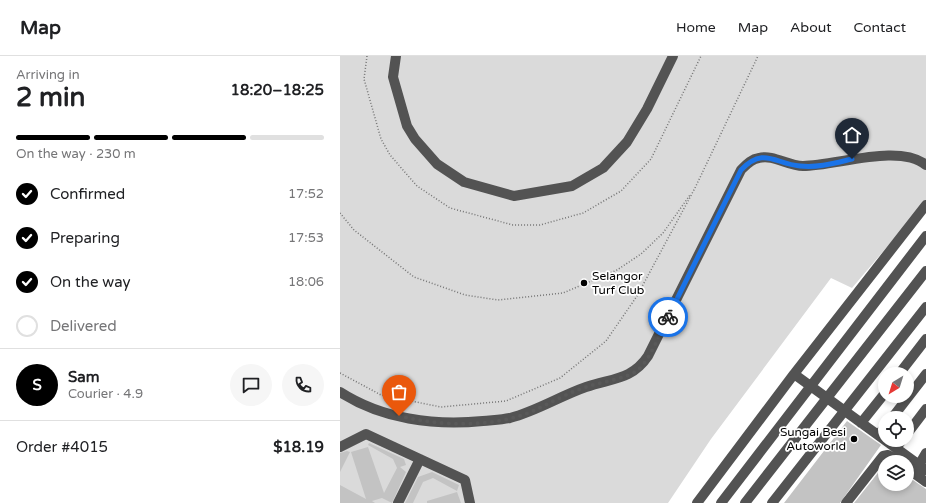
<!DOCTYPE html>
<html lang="en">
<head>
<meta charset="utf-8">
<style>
	:root { --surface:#fff; --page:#f6f6f6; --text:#202124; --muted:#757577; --line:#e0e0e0; --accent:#000 }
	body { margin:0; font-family:"Varela Round",sans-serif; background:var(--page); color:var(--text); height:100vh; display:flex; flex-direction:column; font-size:15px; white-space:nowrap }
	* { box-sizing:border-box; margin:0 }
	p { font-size:13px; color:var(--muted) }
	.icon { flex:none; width:22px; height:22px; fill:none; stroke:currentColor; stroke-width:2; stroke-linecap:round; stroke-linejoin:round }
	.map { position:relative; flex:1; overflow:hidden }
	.drawer { display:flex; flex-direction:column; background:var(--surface); width:340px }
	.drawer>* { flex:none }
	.needle { width:26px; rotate:218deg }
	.tools { position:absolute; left:538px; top:311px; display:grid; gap:8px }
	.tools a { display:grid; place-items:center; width:36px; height:36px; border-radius:50%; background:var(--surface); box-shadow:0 2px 6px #0003; font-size:20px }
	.pin { position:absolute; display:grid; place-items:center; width:34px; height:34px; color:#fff; margin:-41px -17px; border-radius:50% 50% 50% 0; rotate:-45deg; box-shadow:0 0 4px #0007 }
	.pin .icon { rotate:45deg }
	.courier { position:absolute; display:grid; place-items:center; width:40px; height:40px; margin:-20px; border:3px solid #1a73e8; border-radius:50%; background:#fff; color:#222; box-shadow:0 1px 5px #0007 }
	.head em { font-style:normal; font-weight:700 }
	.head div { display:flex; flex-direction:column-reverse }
	.head { display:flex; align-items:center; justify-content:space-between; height:68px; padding:0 16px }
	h1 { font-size:26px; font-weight:700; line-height:30px }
	.bar { display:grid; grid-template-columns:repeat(4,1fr); gap:6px 4px; align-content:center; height:48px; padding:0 16px }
	.bar i { height:5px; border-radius:3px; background:var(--line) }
	.bar .on { background:var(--accent) }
	.bar p { grid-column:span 4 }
	.line { display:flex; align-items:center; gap:10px; padding:0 16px; border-top:1px solid var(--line) }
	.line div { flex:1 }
	.round { display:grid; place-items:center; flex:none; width:42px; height:42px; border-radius:21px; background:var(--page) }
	ol { padding:0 16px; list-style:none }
	li { display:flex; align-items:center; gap:12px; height:44px }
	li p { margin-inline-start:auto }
	li .icon { padding:4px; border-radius:50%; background:var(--accent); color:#fff; stroke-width:4 }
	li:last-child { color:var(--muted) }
	li i { width:22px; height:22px; border:2px solid var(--line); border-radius:50% }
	header { display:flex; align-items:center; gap:24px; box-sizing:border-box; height:56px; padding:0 20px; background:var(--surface); border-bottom:1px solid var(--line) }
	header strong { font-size:19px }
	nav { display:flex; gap:22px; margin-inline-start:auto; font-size:14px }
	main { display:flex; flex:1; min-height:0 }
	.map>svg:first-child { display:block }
	.green { fill:#dadada }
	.building { fill:#c3c3c3 }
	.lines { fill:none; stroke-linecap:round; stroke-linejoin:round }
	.path { stroke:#757575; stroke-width:1.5; stroke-dasharray:1 2; stroke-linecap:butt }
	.minor { stroke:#535353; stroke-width:10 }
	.done { stroke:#595959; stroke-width:4; stroke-dasharray:0 7.2 }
	.route { stroke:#1a73e8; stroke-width:5 }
	.poi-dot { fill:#000; stroke:#fff; stroke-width:1.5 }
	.labels { text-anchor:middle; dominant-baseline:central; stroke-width:3.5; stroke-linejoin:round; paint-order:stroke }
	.poi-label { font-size:12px; fill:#000; stroke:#fff; text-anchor:start }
</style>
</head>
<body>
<header>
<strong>Map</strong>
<nav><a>Home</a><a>Map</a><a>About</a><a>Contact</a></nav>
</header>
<main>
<section class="drawer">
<div class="head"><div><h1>2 min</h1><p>Arriving in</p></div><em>18:20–18:25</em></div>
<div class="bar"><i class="on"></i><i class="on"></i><i class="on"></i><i></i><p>On the way · 230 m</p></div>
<ol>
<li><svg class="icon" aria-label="check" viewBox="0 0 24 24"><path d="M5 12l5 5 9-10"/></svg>Confirmed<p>17:52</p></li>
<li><svg class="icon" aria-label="check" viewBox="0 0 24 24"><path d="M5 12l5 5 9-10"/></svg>Preparing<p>17:53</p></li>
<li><svg class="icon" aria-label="check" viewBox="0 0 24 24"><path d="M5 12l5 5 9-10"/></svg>On the way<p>18:06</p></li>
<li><i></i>Delivered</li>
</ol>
<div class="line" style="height:72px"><b class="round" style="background:var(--accent);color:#fff">S</b><div><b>Sam</b><p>Courier · 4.9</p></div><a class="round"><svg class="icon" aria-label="chat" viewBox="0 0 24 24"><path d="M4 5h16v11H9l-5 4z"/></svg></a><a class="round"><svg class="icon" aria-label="phone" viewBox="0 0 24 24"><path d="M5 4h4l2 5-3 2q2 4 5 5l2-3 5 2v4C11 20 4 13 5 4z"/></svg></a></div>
<div class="line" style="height:52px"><div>Order #4015</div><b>$18.19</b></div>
</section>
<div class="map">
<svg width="586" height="447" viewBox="0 0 586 447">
	<rect width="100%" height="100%" fill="#fff"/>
	<path class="green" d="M0 0H586V145L512 232 491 222 371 383 328 447H0Z"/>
	<path class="building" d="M507 365 541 389 500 447H444Z
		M29 387 64 403 66 409 60 411 66 416 52 447 42 442 32 445 35 447H0V429L26 443 11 396 28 391 44 437 57 412 53 403 28 389Z
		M7 395 10 396 0 416V397Z
		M545 408V428H567V420L586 433V447H514Z
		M92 416 119 429 117 435 93 422 83 426 73 447H65L78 421Z
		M117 436 121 447H87V445Z"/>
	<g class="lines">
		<path class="path" d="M27 0 24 23 41 83 50 99 77 130 110 152 173 169H200L243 157 281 135 311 103 361 0
			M0 157 14 174 74 221 125 239 158 244 223 237 277 214 301 198 323 177 350 139
			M0 317 41 339 101 351 166 345 220 322 266 285 297 240 355 132 418 0"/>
		<path class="minor" d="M56 0 53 21 67 70 75 83 97 108 124 126 174 140 232 130 263 112 287 86 307 53 333 0
			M454 318 586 149
			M559 318 586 283
			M0 336C42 363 94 370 143 365 152 364 161 364 170 362 197 355 220 340 246 331 272 322 292 324 308 300L401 114C406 109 411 103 419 102 433 98 448 110 463 110 496 110 559 87 586 109
			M552 362 586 318
			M521 367 545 337
			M567 378 586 353
			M538 379 545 371
			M0 391 26 378 125 424 130 447
			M556 392 562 384
			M579 409 586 397
			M567 412 586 426
			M58 447 80 403
			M357 447 454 318 586 414
			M381 447 586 180
			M405 447 586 215
			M432 447 586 251
			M506 447 543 400 548 399 559 406"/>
	</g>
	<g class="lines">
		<path class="done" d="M59 360C100 370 151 372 191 356 209 348 227 337 246 331 261 326 286 323 298 314 312 301 319 278 328 261"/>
		<path class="route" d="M328 261 401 114C424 90 435 108 460 110 478 112 495 107 512 103"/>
	</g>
	<g class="poi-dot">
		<circle cx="244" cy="227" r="4"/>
		<circle cx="514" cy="383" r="4"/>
	</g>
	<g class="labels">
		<g class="poi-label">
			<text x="252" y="220">Selangor<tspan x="252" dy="14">Turf Club</tspan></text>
			<text x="506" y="376" text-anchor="end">Sungai Besi<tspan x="506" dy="14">Autoworld</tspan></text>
		</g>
	</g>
</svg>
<div class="tools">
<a><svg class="needle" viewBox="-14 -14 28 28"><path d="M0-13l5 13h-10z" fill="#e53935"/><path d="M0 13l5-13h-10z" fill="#757577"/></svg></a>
<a><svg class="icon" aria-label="locate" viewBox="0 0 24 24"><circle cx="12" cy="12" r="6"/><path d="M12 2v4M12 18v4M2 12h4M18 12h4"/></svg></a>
<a><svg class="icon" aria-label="layers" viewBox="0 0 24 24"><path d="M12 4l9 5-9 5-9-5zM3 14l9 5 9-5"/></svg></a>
</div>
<div class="pin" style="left:59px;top:360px;background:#ea580c"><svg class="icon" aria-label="bag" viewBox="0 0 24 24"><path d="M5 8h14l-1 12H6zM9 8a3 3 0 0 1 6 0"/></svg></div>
<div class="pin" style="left:512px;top:103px;background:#1f2937"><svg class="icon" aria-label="home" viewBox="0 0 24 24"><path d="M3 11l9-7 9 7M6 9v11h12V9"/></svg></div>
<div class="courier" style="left:328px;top:261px"><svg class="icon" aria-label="bike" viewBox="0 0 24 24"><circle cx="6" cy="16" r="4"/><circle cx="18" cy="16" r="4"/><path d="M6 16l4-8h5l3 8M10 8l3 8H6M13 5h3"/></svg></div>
</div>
</main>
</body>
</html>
